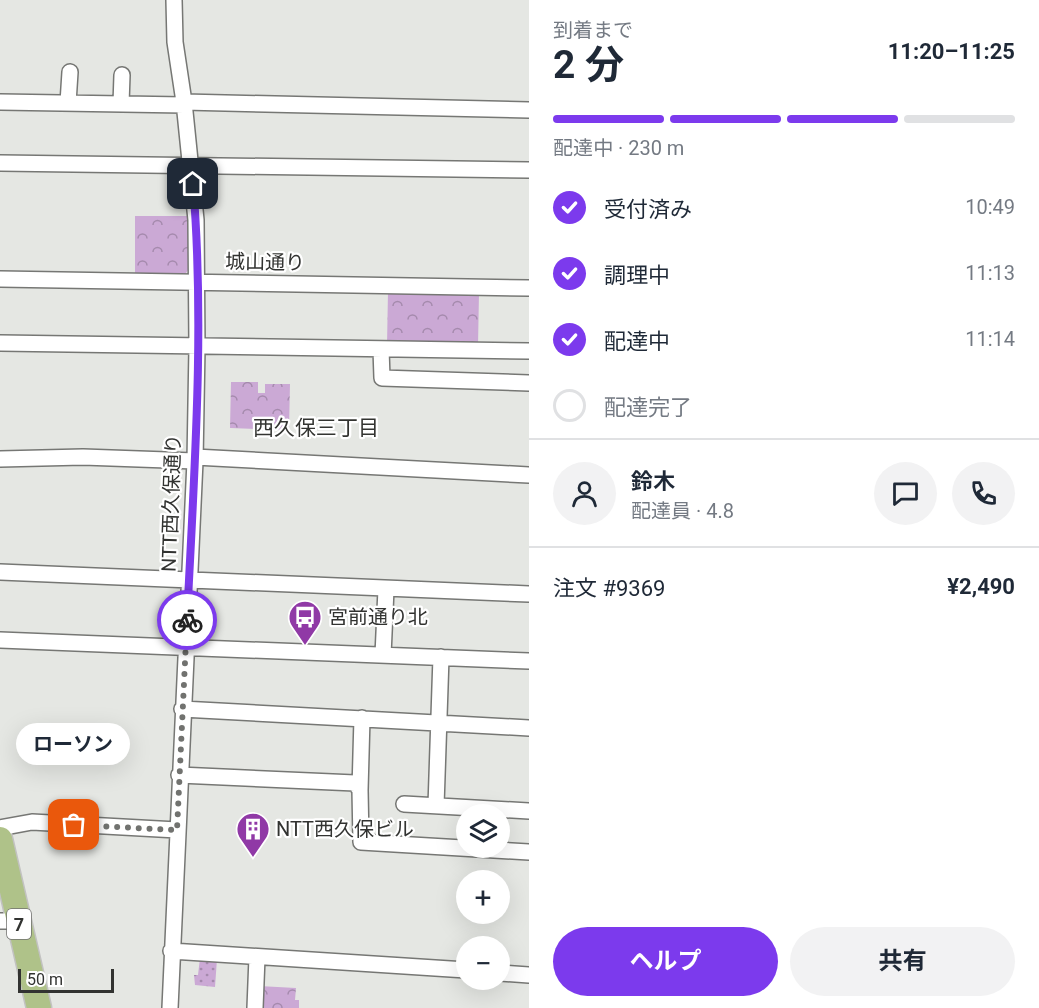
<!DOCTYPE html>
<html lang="ja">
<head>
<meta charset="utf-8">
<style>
	:root { --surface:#fff; --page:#f2f2f3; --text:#1f2937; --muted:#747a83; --line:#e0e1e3; --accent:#7c3aed }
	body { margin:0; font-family:Roboto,"Noto Sans JP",sans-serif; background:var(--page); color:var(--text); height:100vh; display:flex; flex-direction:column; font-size:22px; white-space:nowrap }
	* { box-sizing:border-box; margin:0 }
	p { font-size:20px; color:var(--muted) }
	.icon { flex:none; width:33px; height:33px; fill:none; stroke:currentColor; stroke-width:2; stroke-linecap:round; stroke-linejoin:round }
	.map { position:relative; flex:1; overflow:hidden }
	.sheet { display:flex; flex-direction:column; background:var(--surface); width:510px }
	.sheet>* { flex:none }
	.fabs { position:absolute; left:456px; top:804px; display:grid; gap:12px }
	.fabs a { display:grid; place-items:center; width:54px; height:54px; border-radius:50%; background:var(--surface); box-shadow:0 6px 24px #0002; font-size:30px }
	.scale { position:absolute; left:18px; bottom:15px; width:96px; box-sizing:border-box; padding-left:6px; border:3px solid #323331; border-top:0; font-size:16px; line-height:21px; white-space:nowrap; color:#323331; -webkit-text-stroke:4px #fff; paint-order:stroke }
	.pin { position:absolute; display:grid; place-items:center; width:51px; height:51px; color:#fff; margin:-26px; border-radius:12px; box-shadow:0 3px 9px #0006 }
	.courier { position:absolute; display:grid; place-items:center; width:60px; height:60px; margin:-30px; border:4px solid #7c3aed; border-radius:50%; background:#fff; color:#222; box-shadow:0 2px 8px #0007 }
	.bubble { position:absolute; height:42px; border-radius:21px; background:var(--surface); box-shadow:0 6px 24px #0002; font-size:20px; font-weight:700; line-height:42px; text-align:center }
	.headline em { font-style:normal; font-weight:700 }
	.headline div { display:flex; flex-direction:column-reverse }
	.headline { display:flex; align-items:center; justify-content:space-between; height:102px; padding:0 24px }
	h1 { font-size:39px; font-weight:700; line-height:45px }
	.bar { display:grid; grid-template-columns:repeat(4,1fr); gap:9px 6px; align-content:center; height:72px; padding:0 24px }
	.bar i { height:8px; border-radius:4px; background:var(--line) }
	.bar .current { background:var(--accent) }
	.bar p { grid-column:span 4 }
	.line { display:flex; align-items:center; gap:15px; padding:0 24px; border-top:2px solid var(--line) }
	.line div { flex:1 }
	.round { display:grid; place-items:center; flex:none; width:63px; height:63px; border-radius:32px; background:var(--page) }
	ol { padding:0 24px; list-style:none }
	li { display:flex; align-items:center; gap:18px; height:66px }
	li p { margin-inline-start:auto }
	li .icon { padding:6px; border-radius:50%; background:var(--accent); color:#fff; stroke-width:4 }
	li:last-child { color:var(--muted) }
	li i { width:33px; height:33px; border:3px solid var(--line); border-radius:50% }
	.cta { display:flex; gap:12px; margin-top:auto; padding:12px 24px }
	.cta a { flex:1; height:69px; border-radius:36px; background:var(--accent); color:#fff; font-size:24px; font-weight:700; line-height:69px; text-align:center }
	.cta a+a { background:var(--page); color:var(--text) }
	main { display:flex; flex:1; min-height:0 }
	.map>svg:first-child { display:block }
	.park { fill:url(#park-crowns) }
	.garden { fill:url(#garden-dots) }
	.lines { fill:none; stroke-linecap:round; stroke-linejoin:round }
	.street-casing { stroke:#767774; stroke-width:18 }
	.primary-casing { stroke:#c2c2c1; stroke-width:27 }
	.street { stroke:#fff; stroke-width:15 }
	.primary { stroke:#afc289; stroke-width:24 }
	.done { stroke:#71726f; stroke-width:6; stroke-dasharray:0 10.8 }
	.route { stroke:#7c3aed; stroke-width:8 }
	.labels { text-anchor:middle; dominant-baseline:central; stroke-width:4.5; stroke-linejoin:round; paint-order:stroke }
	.shield { fill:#fff; stroke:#70706f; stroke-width:1.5 }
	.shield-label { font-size:18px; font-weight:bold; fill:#323331 }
	.street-label { font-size:20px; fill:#323331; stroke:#fff }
	.poi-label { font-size:20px; fill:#323331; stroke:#fff; text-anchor:start }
	.neighbourhood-label { font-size:21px; fill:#333431; stroke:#fff }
</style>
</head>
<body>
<main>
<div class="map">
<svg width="529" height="1008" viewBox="0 0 529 1008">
	<defs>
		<pattern id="park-crowns" width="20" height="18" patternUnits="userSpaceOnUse" patternTransform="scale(1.5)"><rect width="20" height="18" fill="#cba9d5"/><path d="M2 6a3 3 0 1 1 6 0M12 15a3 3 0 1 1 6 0" fill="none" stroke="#a58aad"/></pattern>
		<pattern id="garden-dots" width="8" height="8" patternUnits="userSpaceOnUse" patternTransform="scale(1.5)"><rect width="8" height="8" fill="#cba9d5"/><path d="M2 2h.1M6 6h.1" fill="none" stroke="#a58aad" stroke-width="1.8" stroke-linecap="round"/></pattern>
	</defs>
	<rect width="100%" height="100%" fill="#e5e7e3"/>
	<path class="park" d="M135 216H187L190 267 184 276 135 275Z
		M388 291 479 293 478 346 387 345Z
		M231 382H258V393H265V384H290L289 430 230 428Z
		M259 986 296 988 295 1000H299V1008H259Z"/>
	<path class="garden" d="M200 958 217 959 215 987 195 985 194 975H198Z"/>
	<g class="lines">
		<defs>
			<path id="street" d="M0 102 184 105
				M184 102 529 110
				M68 103 70 72
				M121 104 122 75
				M0 163 529 170
				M0 279 529 288
				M0 343 529 351
				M381 349 382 378 529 383
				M195 457 529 475
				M0 459 83 457 195 461
				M0 572 529 594
				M0 640 529 661
				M383 655 386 589
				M182 709 529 728
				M179 775 355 783 360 790 361 842 529 852
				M360 790 362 718
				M404 804 529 811
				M436 806 441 657
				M0 828 32 822 177 830
				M0 921H10
				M171 951 466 970
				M500 973 529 975
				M170 1008 195 461 197 347 196 220 184 102 175 42 174 0
				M255 1008 257 957"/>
			<path id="primary" d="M0 839 39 1008"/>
		</defs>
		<use href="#street" class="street-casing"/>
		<use href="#primary" class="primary-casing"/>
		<use href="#street" class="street"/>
		<use href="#primary" class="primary"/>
	</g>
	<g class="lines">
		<path class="done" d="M74 825 177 830 187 620"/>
		<path class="route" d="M187 620C194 475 205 328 193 184"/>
	</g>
	<defs>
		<symbol id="bus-pin" viewBox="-11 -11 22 30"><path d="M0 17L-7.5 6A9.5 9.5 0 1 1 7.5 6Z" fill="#9039a6" stroke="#fff"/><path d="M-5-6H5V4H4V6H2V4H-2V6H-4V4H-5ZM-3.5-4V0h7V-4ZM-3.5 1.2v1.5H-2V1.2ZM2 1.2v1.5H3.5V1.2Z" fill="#fff"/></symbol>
		<symbol id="building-pin" viewBox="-11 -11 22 30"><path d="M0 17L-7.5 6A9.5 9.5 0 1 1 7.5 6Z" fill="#9039a6" stroke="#fff"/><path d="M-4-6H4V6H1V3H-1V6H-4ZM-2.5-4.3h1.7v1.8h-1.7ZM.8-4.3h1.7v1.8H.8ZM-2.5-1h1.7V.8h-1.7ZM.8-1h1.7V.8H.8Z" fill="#fff"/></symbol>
	</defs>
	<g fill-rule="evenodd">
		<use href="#bus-pin" x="286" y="598" width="38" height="52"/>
		<use href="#building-pin" x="234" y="810" width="38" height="52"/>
	</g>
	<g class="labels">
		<rect class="shield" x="7" y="909" width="24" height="30" rx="4.5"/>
		<g class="shield-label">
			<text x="19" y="924">7</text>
		</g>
		<g class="street-label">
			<text transform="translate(265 262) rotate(1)">城山通り</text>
			<text transform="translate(171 503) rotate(-88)">NTT西久保通り</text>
		</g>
		<g class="poi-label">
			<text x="328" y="617">宮前通り北</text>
			<text x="276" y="829">NTT西久保ビル</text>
		</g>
		<g class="neighbourhood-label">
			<text x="316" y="428">西久保三丁目</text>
		</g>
	</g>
</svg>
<div class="fabs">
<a><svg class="icon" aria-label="layers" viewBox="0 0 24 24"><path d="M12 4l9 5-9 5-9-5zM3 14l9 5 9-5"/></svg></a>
<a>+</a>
<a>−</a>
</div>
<div class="scale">50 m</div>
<div class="pin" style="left:74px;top:825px;background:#ea580c"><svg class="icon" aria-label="bag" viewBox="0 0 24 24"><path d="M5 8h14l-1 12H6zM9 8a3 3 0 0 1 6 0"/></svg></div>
<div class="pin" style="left:193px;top:184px;background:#1f2937"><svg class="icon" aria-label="home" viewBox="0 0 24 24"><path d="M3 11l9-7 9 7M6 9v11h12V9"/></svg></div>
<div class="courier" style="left:187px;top:620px"><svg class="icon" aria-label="bike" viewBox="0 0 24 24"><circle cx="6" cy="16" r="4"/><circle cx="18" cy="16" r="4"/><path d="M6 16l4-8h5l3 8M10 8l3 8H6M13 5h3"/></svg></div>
<div class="bubble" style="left:16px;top:723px;width:114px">ローソン</div>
</div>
<section class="sheet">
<div class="headline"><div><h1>2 分</h1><p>到着まで</p></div><em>11:20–11:25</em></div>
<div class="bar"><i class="current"></i><i class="current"></i><i class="current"></i><i></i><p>配達中 · 230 m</p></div>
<ol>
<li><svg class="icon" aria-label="check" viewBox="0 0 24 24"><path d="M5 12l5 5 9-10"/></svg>受付済み<p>10:49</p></li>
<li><svg class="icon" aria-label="check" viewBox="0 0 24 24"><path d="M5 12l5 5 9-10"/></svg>調理中<p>11:13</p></li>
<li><svg class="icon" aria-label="check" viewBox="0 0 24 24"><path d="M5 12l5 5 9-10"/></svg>配達中<p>11:14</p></li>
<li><i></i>配達完了</li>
</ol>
<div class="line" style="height:108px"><a class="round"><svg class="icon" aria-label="person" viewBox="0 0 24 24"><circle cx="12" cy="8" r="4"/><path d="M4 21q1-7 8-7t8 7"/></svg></a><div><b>鈴木</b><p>配達員 · 4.8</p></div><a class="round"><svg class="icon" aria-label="chat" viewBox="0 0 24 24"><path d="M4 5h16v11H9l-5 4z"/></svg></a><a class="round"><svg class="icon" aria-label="phone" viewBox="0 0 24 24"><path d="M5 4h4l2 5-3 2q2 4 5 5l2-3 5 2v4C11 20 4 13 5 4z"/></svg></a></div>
<div class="line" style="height:78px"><div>注文 #9369</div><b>¥2,490</b></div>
<div class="cta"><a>ヘルプ</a><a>共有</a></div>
</section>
</main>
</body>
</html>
